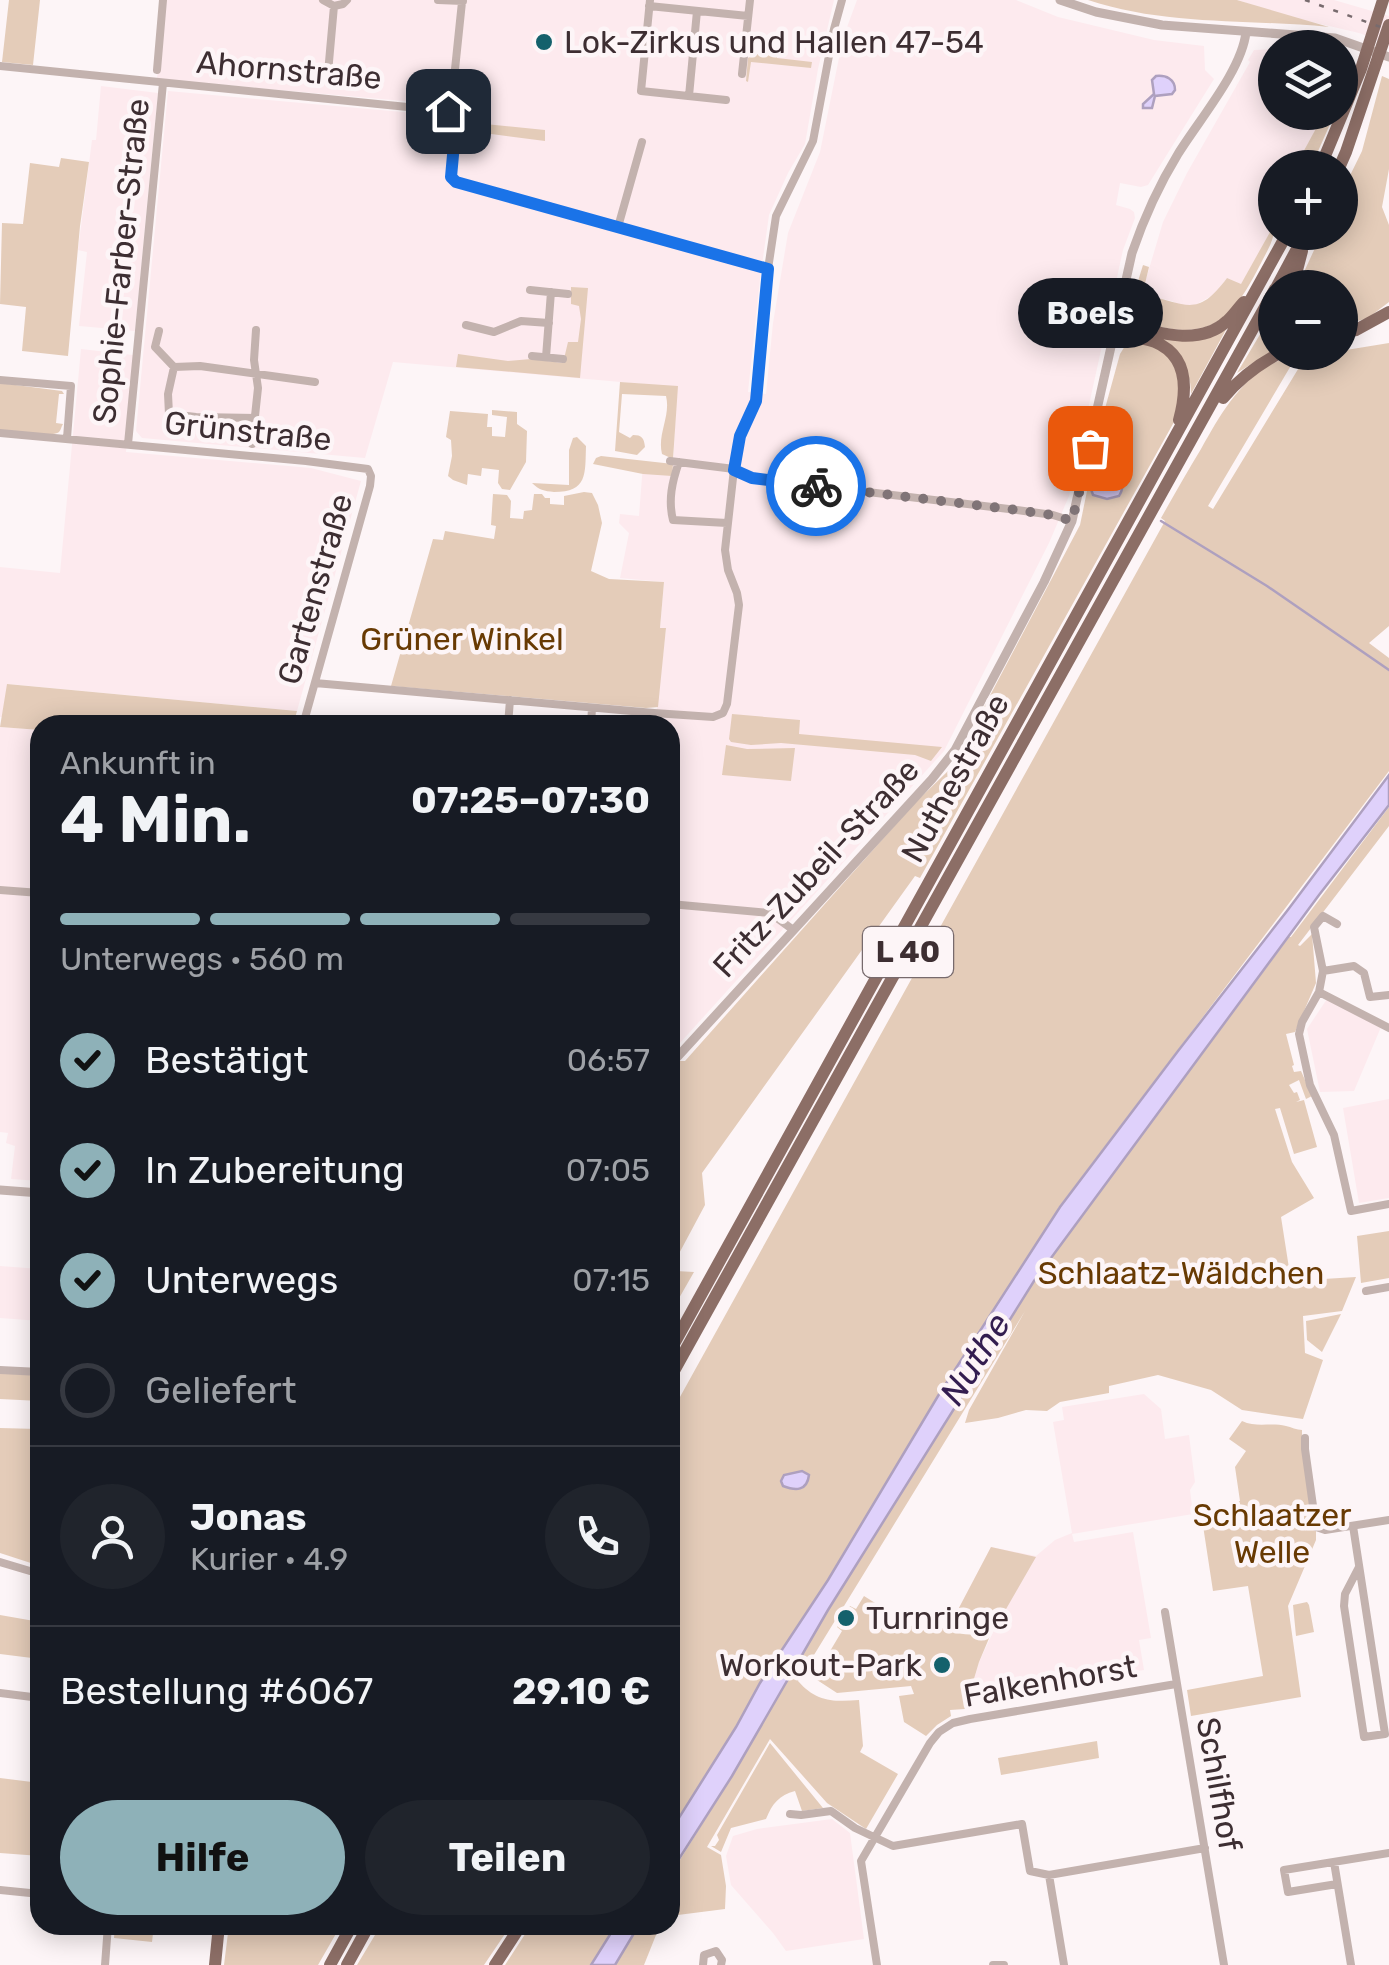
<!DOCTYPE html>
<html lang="de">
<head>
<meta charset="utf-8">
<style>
	:root { --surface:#171b24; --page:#20242c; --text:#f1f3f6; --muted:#9ea1a6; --line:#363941; --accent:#8eb1b8 }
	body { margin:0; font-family:Rubik,sans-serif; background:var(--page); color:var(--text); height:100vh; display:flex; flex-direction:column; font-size:38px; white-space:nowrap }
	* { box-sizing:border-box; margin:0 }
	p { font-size:32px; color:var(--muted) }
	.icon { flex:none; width:55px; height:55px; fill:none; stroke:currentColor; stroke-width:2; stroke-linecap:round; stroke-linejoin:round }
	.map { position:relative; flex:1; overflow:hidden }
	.panel { position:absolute; left:30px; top:715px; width:650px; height:1220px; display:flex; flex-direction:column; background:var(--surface); border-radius:30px; box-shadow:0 5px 25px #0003 }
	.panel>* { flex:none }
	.tools { position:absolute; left:1258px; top:30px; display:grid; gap:20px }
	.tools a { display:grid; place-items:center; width:100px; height:100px; border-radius:50%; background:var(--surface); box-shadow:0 5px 25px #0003; font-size:50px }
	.pin { position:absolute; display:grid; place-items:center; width:85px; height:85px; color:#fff; margin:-42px; border-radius:20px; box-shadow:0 5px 15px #0006 }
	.courier { position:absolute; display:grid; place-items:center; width:100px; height:100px; margin:-50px; border:8px solid #1a73e8; border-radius:50%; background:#fff; color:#222; box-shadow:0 2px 12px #0007 }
	.bubble { position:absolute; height:70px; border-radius:35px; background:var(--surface); box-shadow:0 5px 25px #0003; font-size:32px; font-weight:700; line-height:70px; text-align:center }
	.overview em { font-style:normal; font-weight:700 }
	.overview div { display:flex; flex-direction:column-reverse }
	.overview { display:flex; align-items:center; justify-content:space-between; height:170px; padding:0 30px }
	h1 { font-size:65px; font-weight:700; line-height:75px }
	.bar { display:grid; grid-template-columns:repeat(4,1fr); gap:15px 10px; align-content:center; height:120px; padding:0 30px }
	.bar i { height:12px; border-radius:8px; background:var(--line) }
	.bar .on { background:var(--accent) }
	.bar p { grid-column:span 4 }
	.line { display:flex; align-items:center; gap:25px; padding:0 30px; border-top:2px solid var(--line) }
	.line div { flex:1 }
	.round { display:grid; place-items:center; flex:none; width:105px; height:105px; border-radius:52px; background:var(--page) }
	ol { padding:0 30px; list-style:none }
	li { display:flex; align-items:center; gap:30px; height:110px }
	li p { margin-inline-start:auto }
	li .icon { padding:10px; border-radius:50%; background:var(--accent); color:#111; stroke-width:4 }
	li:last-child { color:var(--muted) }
	li i { width:55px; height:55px; border:5px solid var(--line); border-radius:50% }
	.primary-button { display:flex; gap:20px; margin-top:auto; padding:20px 30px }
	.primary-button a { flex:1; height:115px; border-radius:60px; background:var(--accent); color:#111; font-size:40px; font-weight:700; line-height:115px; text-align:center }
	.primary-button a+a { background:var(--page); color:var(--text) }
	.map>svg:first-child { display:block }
	.built { fill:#fdeaee }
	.green { fill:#e4ccb9 }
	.water { fill:#dfd1fb; stroke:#aea0bf; stroke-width:2.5 }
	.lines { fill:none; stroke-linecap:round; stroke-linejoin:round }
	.stream { stroke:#aea0bf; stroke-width:2.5 }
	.minor { stroke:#c3b2ae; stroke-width:8 }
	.tertiary { stroke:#c3b2ae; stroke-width:9 }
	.trunk { stroke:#8c6e66; stroke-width:12 }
	.rail { stroke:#786b6e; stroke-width:2.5; stroke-dasharray:5 10; stroke-linecap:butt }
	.done { stroke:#807477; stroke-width:10; stroke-dasharray:0 18 }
	.route { stroke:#1a73e8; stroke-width:12 }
	.poi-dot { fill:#14616c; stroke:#fdf5f7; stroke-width:4 }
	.labels { text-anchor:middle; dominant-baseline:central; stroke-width:9; stroke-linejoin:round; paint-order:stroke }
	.shield { fill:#fdf5f7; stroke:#776a6d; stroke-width:2.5 }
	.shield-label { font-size:30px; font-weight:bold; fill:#3d2e32 }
	.poi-label { font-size:32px; fill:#3d2e32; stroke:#fdf5f7; text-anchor:start }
	.street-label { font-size:32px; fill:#3d2e32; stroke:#fdf5f7 }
	.park-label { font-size:32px; fill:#683a03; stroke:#fdf5f7 }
	.water-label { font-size:35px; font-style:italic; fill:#331d50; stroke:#fdf5f7 }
</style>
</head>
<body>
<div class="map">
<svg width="1389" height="1965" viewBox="0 0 1389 1965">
	<rect width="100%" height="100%" fill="#fdf5f7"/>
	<path class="built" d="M164 0H834L818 69 805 144 788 173 769 215 760 279 748 392 766 394 773 323 788 233 820 152 843 38 857 0H1016L1058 17 1154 40 1204 46 1205 70 1214 79 1148 185 1141 187 1120 183 1116 205 1130 209 1134 212 1135 218 1123 250 1069 496 1049 543 944 751 670 1054V874L680 769 670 767V725H655L666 629 660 628 664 582 620 578 629 533 619 523 620 514 639 516 643 464 673 467 677 387 393 362 365 458 142 438 136 431 168 91 436 115 438 104 157 79Z
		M1238 0H1334L1389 16V44L1359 33 1278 14Z
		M1275 49V59L1259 61 1275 70V112L1325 113 1295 167 1275 168V223L1241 285 1227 278 1215 294 1195 305H1179L1172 301 1148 296 1144 292 1146 279 1163 222 1187 173 1250 62 1248 60 1254 50Z
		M101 86 158 93 135 331 79 326 87 252 78 250 92 140H96Z
		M81 349 133 355 126 452 311 468 361 481 297 711 8 684 2 717H0V567L60 573Z
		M0 727 40 730V1181L11 1179 15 1146 6 1143 8 1133 0 1132Z
		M1327 999 1381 1027 1354 1091 1320 1092 1307 1029Z
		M1389 1099V1198L1359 1203 1343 1108Z
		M0 1266 40 1269V1321L0 1318Z
		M1144 1394 1161 1409 1165 1439 1189 1435 1195 1482 1190 1490 1193 1514 1072 1534 1074 1542 1133 1532 1151 1638 1139 1640 1144 1670 968 1699 979 1662 994 1630 981 1626H966L951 1623 991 1547 1036 1556 1055 1540 1072 1533 1053 1422 1064 1420 1062 1407Z
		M832 1819 850 1833 864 1939 786 1951 773 1933 731 1885 726 1856 733 1836 757 1829Z"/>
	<path class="green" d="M9 0H40L33 65 2 62Z
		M1088 0H1237L1329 27C1249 19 1166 26 1088 0Z
		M759 52 777 54V58L812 62 811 68 751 62 748 82 746 81 748 58Z
		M1382 76 1389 79V169L1382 207 1389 225V302L1368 318 1340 326V288L1302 287 1303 274 1322 233 1340 232V196L1362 151Z
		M1325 112 1335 113 1311 167H1295Z
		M485 124 545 130V141L484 133Z
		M61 158 89 162 80 226 68 356 22 351 26 307 0 304 2 223 23 224 30 163 59 167Z
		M1275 223C1275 239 1268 249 1260 265 1240 303 1222 336 1173 329 1160 327 1148 325 1136 319L1130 307 1143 265 1149 267 1144 288 1147 295C1188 305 1198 317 1227 278L1241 284Z
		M571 287 588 288 580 378 456 367 458 354 508 361 531 359 563 363 568 342H578L581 319 579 306 571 304Z
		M1228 326 1191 394C1191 364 1177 356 1156 338Z
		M1265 326 1275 331V349L1237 373Z
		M1389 343V626L1369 643 1389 658V771L1059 1207 670 1839V1415L1165 521 1161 518C1174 495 1187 472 1201 449 1223 410 1246 368 1293 356L1291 354 1304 353 1296 357 1208 506 1213 509 1303 361 1311 355 1340 352V351Z
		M1135 344 1153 346 1166 353 1171 360 1181 382 1174 422 920 878 915 876 702 1173 705 1205 675 1261 670 1260V1071L678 1061H685L914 804 949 770 965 743 1080 525 1101 423 1120 354 1125 346Z
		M620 382 678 386 673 459 662 454C657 434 671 416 666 396L622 394 619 432 630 438 633 435C642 435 644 438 645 447L637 455 615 451Z
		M0 383 62 391 64 394H59L56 423 63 424C61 427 61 430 59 432 51 438 11 432 0 432Z
		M492 410 517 412V424L527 431 526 462 510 490 502 489 498 483 499 470 482 468 481 476 468 474 467 485 453 480 448 476 452 456 451 440 446 437 450 411 488 414 487 427H492V436L505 437 507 417 492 415Z
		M577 437 586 446C585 474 588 492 554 492 544 491 539 490 532 483L569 485V450L573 438Z
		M601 456 673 464 672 476 643 474 593 464 596 458Z
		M584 492 592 493 598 505 602 523 591 571 609 579 664 582 660 628H666L658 707 646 708 391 686 433 539 443 540 445 531 494 539 496 526 491 525 493 494 507 495 511 501 510 518 523 519 524 511 532 510 534 494H542L545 498H550V504L564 505V496Z
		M7 684 297 711 293 725 72 723 71 725H40V730L0 727Z
		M732 714 800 720 799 734 942 747 931 761 915 755 781 743 751 745 731 742 729 739Z
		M726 745 747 749 795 748 791 781 722 775Z
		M1389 807V826L1298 945 1300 946 1312 934 1316 983 1295 1032 1286 1034 1294 1065 1292 1066 1294 1072 1301 1071 1312 1096 1306 1099 1299 1080 1289 1085 1294 1093 1297 1092 1300 1100 1296 1102 1304 1100 1317 1147 1294 1154 1280 1108 1275 1109 1292 1162 1314 1198 1281 1217 1291 1281 1356 1277 1342 1311 1303 1316 1305 1353 1323 1360 1303 1419 1242 1410 1211 1390 1158 1375 1109 1386V1393L1060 1402 1047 1411 1026 1410 998 1418 965 1423 969 1410 1025 1311 798 1681C816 1702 834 1702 859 1700L863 1746 860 1752 898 1774 866 1829 827 1803 770 1739 707 1847 721 1855 726 1886 725 1909 670 1916V1876L732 1776 828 1610 954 1408 1034 1281 1289 937H1291Z
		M1389 1231V1278L1361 1283 1357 1236Z
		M676 1271 694 1272 670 1314V1274Z
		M1341 1314 1322 1352 1307 1340 1306 1321Z
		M0 1373 40 1375V1401L0 1399Z
		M40 1401V1566L0 1553V1428L38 1429Z
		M1242 1421C1257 1428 1271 1422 1286 1426 1291 1427 1297 1430 1302 1430V1449L1316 1531V1540L1288 1606 1301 1697 1191 1716 1187 1690 1263 1676 1248 1586 1213 1591 1202 1519 1231 1523 1229 1508 1235 1506 1234 1502 1240 1501 1235 1467 1246 1451 1229 1439Z
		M991 1547 1036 1557 994 1630C980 1625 966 1626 951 1623Z
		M864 1596 918 1630C942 1624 936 1627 957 1633 968 1636 979 1633 990 1636L979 1662 965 1709 950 1710 951 1716 937 1725 926 1736 904 1722 899 1696 914 1694 911 1686 837 1693 814 1678 842 1631 837 1627 850 1606 856 1609Z
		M1307 1602 1309 1605 1314 1632 1296 1636 1293 1605Z
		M0 1615 40 1622V1659L0 1654Z
		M1097 1741 1099 1758 1001 1775 998 1758Z
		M770 1743 823 1808 802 1811 795 1791C779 1795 772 1804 766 1819L731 1828 721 1852 711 1846H715L719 1840 717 1835Z
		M0 1778 40 1783V1856L0 1853Z
		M115 1925H154L152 1942 114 1938Z
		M229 1925H341L318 1965H224Z
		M381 1925H511L484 1965H357Z
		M531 1925H617L592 1965H505Z
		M640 1925H660L644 1965H615Z"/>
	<path class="water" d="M1156 76C1166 75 1175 79 1175 90L1172 94 1155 96 1152 108H1143V104L1154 94 1152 80Z
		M1117 479C1124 485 1123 489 1119 496L1107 499 1093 495 1091 489 1093 483 1102 480Z
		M1389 775V805L1319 895 1034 1281 828 1610 732 1776 670 1873V1832L736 1727 760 1683 828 1580 938 1396 1060 1207 1178 1051 1287 911Z
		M802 1471 809 1475C807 1491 796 1491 783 1486L781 1481 784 1475Z
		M616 1925H639L615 1965H591Z"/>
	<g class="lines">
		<path class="stream" d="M1161 521 1267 586 1389 670"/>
		<path class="minor" d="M323 0 334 6 343 4 347 0
			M438 0 463 1
			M650 0 641 91 726 100
			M649 6 748 16
			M0 66 447 111 454 115 456 122 451 174 453 181 768 269
			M157 70 163 0
			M328 73 334 6
			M742 74 750 0
			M689 96 697 11
			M452 98 462 2
			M618 227 642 142
			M530 290 568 294
			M466 325 494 332 521 321 549 323
			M159 331 155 347 174 367 200 366 315 382
			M532 356 563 359
			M546 357 551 292
			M174 367 168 394 169 414 196 417 256 418
			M0 380 71 386 67 438
			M0 433 306 461 368 469 371 476 370 486 303 725
			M128 444 163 83
			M252 444 258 388 254 360 256 330
			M670 461 734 469 752 478 1017 510 1053 515 1072 521
			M679 462C672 482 668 500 673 520L727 523
			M315 683 654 713 713 717 723 713 727 704 739 605 737 593 728 570 725 550 734 469 740 436 756 401 768 269 776 216 813 141 834 29 842 0
			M508 725 510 700
			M591 725 592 708
			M0 890 40 893
			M670 904 770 913 792 929
			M1323 971 1314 927 1323 916 1337 924
			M1319 992 1389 1028
			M1389 995 1370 997 1364 973 1354 966 1323 971 1319 992 1302 1022 1299 1034 1310 1085 1334 1135 1351 1211 1389 1204
			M1366 1291 1389 1287
			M0 1370 40 1372
			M1305 1438V1449L1316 1527 1325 1530 1389 1520
			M1353 1526 1385 1734 1364 1737 1344 1606 1345 1594 1359 1567
			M0 1562 40 1574
			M1165 1612 1224 1965
			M0 1693 40 1698
			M790 1814 801 1815 831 1811 855 1828 893 1846 1022 1824 1030 1871 1049 1875 1205 1848
			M1334 1862 1351 1965
			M1049 1875 1064 1965
			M1337 1884 1288 1892 1284 1870 1389 1853
			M0 1890 40 1894
			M105 1965 108 1925
			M703 1965 704 1955 716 1951 722 1960 721 1965
			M877 1965 861 1861 930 1743 939 1732 953 1723 970 1719 1176 1684
			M993 1965H1004"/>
		<path class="tertiary" d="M1060 0 1096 12 1162 25 1335 38 1389 57
			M670 1065 932 779 955 750 1044 582 1072 521 1132 253C1144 218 1159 185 1178 154 1199 120 1242 70 1246 32
			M0 1190 40 1193"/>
		<path class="trunk" d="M1320 168 1361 69 1383 0
			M1339 168 1346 152 1389 25
			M1276 288 1306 232
			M1296 288 1295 278 1302 251
			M1117 322C1151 330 1197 349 1227 321 1233 316 1238 308 1244 302
			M1340 333 1356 330 1389 312
			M1114 334C1127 337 1143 337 1155 342 1189 356 1187 391 1179 420
			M1223 398C1240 378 1258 364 1282 352
			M670 1351 1288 232
			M670 1378 1275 289
			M215 1965 219 1925
			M330 1965 352 1925
			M347 1965 369 1925
			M495 1965 521 1925"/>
		<path class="rail" d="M1305 0 1389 30"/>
	</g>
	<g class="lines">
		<path class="done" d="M816 486 1017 510 1052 515 1072 521 1090 448"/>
		<path class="route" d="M448 111 453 114 456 122 451 177 456 182 768 269 756 401 740 436 734 470 752 478 816 486"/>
	</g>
	<g class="poi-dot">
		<circle cx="544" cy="42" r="10"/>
		<circle cx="846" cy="1618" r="10"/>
		<circle cx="942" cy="1665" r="10"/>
	</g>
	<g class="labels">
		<rect class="shield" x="863" y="927" width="90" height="50" rx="8"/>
		<g class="shield-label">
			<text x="908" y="952">L 40</text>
		</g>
		<g class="poi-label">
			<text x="564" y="42">Lok-Zirkus und Hallen 47-54</text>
			<text x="866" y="1618">Turnringe</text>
			<text x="922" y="1665" text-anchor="end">Workout-Park</text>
		</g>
		<g class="street-label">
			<text transform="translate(289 70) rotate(5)">Ahornstraße</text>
			<text transform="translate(121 261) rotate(-84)">Sophie-Farber-Straße</text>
			<text transform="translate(248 431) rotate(6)">Grünstraße</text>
			<text transform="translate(315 589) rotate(-74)">Gartenstraße</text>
			<text transform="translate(955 778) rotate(-61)">Nuthestraße</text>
			<text transform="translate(816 868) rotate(-47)">Fritz-Zubeil-Straße</text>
			<text transform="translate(1050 1681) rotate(-10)">Falkenhorst</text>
			<text transform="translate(1219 1784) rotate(80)">Schilfhof</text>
		</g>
		<g class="park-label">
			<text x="462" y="639">Grüner Winkel</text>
			<text x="1181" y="1273">Schlaatz-Wäldchen</text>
			<text x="1272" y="1515">Schlaatzer<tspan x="1272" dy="37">Welle</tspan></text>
		</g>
		<g class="water-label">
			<text transform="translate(975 1359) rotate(-58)">Nuthe</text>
		</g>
	</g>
</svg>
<div class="tools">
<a><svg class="icon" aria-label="layers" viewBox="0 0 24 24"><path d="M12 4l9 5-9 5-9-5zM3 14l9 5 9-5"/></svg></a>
<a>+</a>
<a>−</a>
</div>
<div class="pin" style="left:1090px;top:448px;background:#ea580c"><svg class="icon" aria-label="bag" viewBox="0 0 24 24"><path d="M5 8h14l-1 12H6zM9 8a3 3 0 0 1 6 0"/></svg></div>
<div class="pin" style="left:448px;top:111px;background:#1f2937"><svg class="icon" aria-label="home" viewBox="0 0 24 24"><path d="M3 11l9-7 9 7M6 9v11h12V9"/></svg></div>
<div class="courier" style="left:816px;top:486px"><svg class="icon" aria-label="bike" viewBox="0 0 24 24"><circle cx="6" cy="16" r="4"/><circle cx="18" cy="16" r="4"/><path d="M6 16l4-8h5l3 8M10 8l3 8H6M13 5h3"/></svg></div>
<div class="bubble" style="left:1018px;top:278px;width:145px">Boels</div>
<section class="panel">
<div class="overview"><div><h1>4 Min.</h1><p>Ankunft in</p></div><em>07:25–07:30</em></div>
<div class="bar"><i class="on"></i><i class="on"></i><i class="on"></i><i></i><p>Unterwegs · 560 m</p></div>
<ol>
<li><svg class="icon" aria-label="check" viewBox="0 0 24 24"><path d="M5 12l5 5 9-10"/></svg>Bestätigt<p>06:57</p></li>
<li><svg class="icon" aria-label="check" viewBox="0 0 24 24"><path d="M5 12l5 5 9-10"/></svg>In Zubereitung<p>07:05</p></li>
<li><svg class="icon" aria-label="check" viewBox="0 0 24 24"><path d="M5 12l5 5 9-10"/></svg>Unterwegs<p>07:15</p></li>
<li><i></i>Geliefert</li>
</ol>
<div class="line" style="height:180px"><a class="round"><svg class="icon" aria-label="person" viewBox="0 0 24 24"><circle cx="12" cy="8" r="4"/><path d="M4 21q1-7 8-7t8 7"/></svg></a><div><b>Jonas</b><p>Kurier · 4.9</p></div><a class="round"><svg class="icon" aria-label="phone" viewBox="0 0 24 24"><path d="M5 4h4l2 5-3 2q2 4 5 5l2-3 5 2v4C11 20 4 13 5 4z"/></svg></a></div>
<div class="line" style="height:130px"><div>Bestellung #6067</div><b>29.10 €</b></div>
<div class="primary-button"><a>Hilfe</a><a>Teilen</a></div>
</section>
</div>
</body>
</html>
